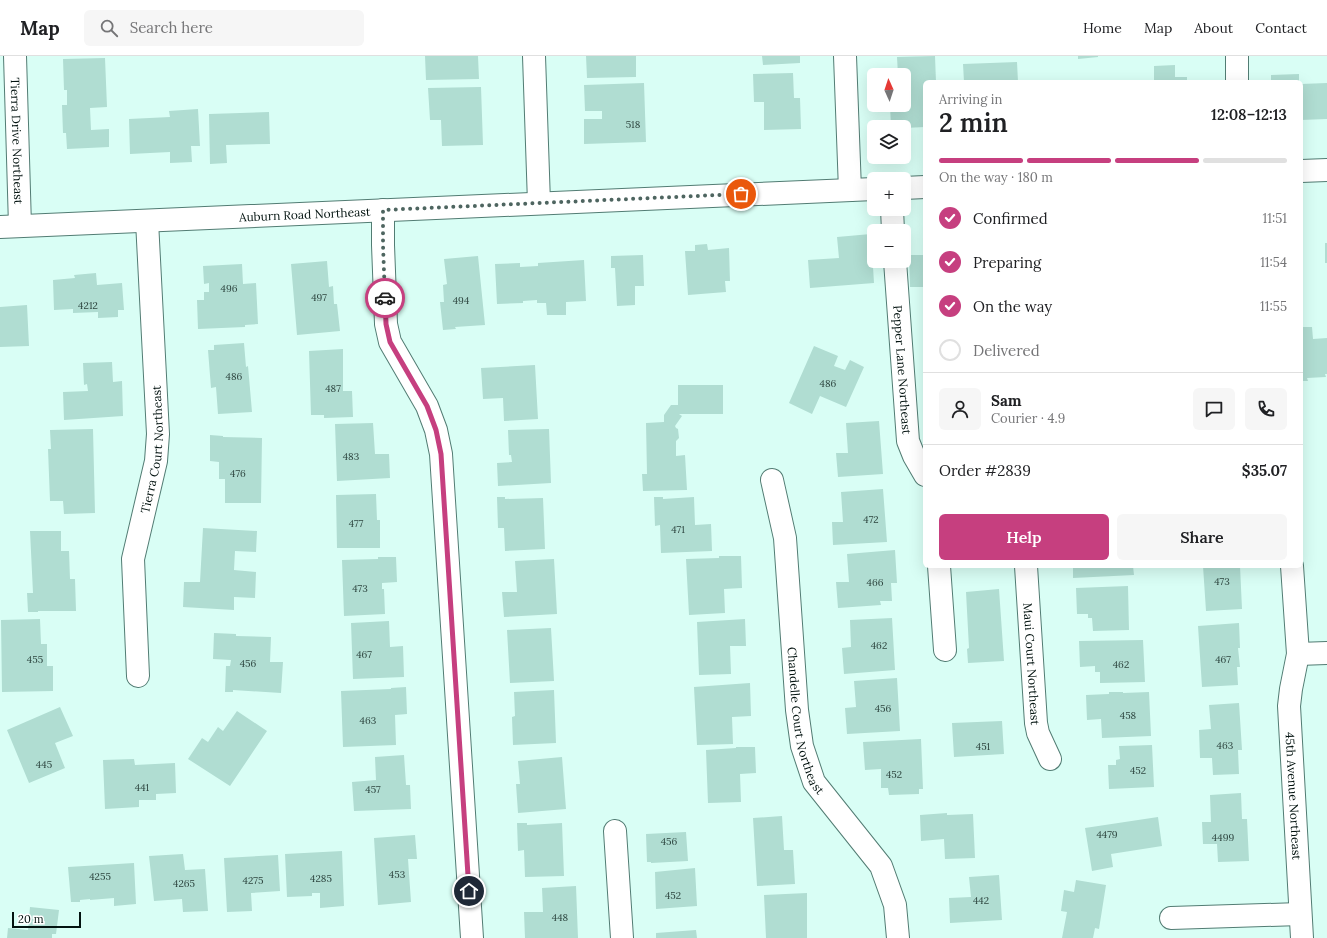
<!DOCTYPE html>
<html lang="en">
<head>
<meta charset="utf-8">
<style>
	:root { --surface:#fff; --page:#f6f6f6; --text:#202124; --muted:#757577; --line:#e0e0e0; --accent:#c63f7f }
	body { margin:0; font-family:Lora,serif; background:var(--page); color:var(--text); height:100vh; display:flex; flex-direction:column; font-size:15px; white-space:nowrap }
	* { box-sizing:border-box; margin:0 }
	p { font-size:13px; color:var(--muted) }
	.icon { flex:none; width:22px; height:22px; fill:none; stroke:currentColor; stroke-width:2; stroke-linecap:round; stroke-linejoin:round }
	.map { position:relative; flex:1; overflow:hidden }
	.sheet { position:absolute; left:923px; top:24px; width:380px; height:488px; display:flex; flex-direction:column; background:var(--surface); border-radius:6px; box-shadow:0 4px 16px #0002 }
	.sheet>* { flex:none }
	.needle { width:26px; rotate:357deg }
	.fabs { position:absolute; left:867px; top:12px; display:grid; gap:8px }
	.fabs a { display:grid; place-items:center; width:44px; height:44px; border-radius:6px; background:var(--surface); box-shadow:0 4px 16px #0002; font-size:20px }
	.scale { position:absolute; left:12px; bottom:10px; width:69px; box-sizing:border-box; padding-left:4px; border:2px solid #031310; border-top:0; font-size:11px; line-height:14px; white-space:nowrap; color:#031310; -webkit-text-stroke:3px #fff; paint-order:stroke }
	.pin { position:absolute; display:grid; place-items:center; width:34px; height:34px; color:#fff; margin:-17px; border:2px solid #fff; border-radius:50%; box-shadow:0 1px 4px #0007 }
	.courier { position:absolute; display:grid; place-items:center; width:40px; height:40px; margin:-20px; border:3px solid #c63f7f; border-radius:50%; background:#fff; color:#222; box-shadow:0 1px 5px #0007 }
	.overview em { font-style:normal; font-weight:600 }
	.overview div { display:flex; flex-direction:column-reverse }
	.overview { display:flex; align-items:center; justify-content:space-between; height:68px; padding:0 16px }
	h1 { font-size:26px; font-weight:600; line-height:30px }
	.bar { display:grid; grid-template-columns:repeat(4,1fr); gap:6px 4px; align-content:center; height:48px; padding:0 16px }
	.bar i { height:5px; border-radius:3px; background:var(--line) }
	.bar .on { background:var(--accent) }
	.bar p { grid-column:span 4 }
	.line { display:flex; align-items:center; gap:10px; padding:0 16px; border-top:1px solid var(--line) }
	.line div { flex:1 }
	.round { display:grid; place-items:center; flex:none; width:42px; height:42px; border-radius:6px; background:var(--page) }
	ol { padding:0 16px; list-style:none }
	li { display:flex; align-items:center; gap:12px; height:44px }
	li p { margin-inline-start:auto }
	li .icon { padding:4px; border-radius:50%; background:var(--accent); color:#fff; stroke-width:4 }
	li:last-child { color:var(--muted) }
	li i { width:22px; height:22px; border:2px solid var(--line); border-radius:50% }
	.cta { display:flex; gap:8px; margin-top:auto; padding:8px 16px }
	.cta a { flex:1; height:46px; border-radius:6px; background:var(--accent); color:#fff; font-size:16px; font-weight:600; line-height:46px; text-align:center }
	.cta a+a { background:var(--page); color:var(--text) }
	header { display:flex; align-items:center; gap:24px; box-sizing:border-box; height:56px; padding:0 20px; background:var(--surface); border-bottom:1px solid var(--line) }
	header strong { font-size:19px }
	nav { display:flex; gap:22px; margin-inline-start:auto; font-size:14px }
	.search { width:280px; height:36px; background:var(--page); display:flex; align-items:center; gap:10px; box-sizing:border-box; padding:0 14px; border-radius:6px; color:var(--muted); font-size:15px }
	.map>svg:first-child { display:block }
	.building { fill:#b0ddd2 }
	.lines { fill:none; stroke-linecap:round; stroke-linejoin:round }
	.street-casing { stroke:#527c73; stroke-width:24 }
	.secondary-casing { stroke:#527c73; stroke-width:24 }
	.street { stroke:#fff; stroke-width:22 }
	.secondary { stroke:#fff; stroke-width:22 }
	.done { stroke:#4e6560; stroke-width:4; stroke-dasharray:0 7.2 }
	.route { stroke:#c63f7f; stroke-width:5 }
	.labels { text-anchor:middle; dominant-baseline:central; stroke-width:4; stroke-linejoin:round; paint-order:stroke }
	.number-label { font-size:10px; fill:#2e4640 }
	.street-label { font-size:12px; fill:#031310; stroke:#fff }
</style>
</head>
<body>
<header>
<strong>Map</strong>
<div class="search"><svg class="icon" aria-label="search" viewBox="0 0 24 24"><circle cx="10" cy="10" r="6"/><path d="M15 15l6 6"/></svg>Search here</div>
<nav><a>Home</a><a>Map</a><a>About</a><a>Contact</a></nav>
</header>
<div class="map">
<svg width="1327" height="882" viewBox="0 0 1327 882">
	<rect width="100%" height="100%" fill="#d9fef5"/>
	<path class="building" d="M425 0H478L479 23 426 24Z
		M586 0H636V21L587 22Z
		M762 0H800V7L763 9Z
		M935 0 936 26H925V71L904 72V71H891L890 49H904V19H898L897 1Z
		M1078 0H1098V1L1078 3Z
		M105 2 107 51 90 52 91 74 109 73V91L67 93 66 77H63L62 49H67V34H64L63 3Z
		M1017 6 1018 26H964L963 8Z
		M1175 9V21H1187V26H1154V10Z
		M793 17 794 42H800L801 73 764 74V46H754L753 18Z
		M1299 18V26H1271V19Z
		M644 27 646 86 584 88V63H602V55H585L584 29Z
		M1327 27V63L1301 64V28Z
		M481 31 483 89 442 90 441 64H430L428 32Z
		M198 53 200 90H191L192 106 170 107V96L130 98 129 63 170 61 169 55Z
		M269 56 270 88 226 89 227 107 210 108 209 58Z
		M871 178 874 227 810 232 808 204 839 202 837 181Z
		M1325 187H1327V207H1325Z
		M707 188 708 194 729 192 730 225H725L726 236 688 239 685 195H695V189Z
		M643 199 644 230H635V249L617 250 615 212H611V200Z
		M909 199H925V231H910Z
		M478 200 485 269 455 271 456 273 443 274 440 246H444L443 229 447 228 444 203Z
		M584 204 586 245 566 246V259H547L546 247H537V244L523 245V247L497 248 495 208 520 207V211L538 210V207Z
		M327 205 329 231 333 230 334 248H337L340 275 297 279 291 208Z
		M242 208 243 228 256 227 258 268 245 269V271L198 273 197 244H204V236H209V227L204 228 203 210Z
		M96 217 97 229 122 227 124 254H118V261L98 262V256L73 257V253L54 254 53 224 75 222 74 219Z
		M27 249 29 290 0 291V251Z
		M1301 271H1312L1313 283 1327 282V318H1325L1326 321 1307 322 1308 325H1301Z
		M244 287 246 311 248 310 252 356 218 358 216 331 211 332 208 294H214V289Z
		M814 290 838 300 834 310 845 314 850 304 864 311 846 351 820 340 812 358 789 347Z
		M343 293V335H352L353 361 324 362V359H311L309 295Z
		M112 306 113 326 122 325 123 360 64 364 63 336 88 335 87 328 84 329 83 307Z
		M535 309 538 363 504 365 503 342 483 343 481 312Z
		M678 329H723V358H679L682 360 675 370 676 372 678 373 679 382 676 385V400L685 399 687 434 643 435 642 418H647L646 367 664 366V359L671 349H678Z
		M879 365 883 418 838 421 836 397H848L846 367Z
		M373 367 375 398H389L390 422 337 425 335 368Z
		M93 373 95 457 64 458 63 445H50L48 393H51L50 374Z
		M549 373 551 427 498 430 497 407 512 406 511 399H509L508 374Z
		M210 379 223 380V381L262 382 261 447H225V423H219V406L210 405Z
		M883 433 887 486 833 489 832 466H843L841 436Z
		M376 438 377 464H380V492H337L336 439Z
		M497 441H505V443L543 442 545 493 505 495 504 472H498Z
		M654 441H663V443L694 441 695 469 711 468 712 495 661 497 660 469 655 470Z
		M203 472 257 475 256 496 235 495 234 514 256 516 255 542 234 541V554L183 551 184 526H200Z
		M30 475H61V495H69L70 523H75L76 555H38V556H28L27 537H33Z
		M895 494 897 527H891L892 545H880L881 549 838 552 836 526H849L847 498Z
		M719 500H741L742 532 724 533 725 557 689 559 686 503 719 502Z
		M378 501H396L397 526 382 527V533H384L385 558 344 560 342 504 378 503Z
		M554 503 557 558 504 561 502 536H517L515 505Z
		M1073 510H1133L1134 519 1073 522Z
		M1203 510H1240L1242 553 1206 555Z
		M1128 530 1129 574 1093 575 1092 562H1088V558H1077L1076 532Z
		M999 533 1004 605 968 607 967 593 969 592 966 536Z
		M892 562 895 614 844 618 842 592 851 591 850 564Z
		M40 563 41 588H47V610H53V635L2 636 1 564Z
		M745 563 746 590H730L731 618 699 619 697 566Z
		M389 565 390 591 403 590 404 621 353 623 351 567Z
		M1239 567 1240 592H1238L1240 611H1237L1238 629 1202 631 1198 570Z
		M551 572 554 625 510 627 507 574Z
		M214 577 236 578V580L271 581 270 606H283L281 637 233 634V636H225L226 610H230L231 604 213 603Z
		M1143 584 1145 626 1100 627V616H1095V610L1080 611 1079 585Z
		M897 622 900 675 847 678 845 652 856 651 854 625Z
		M750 627 751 660 732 661 733 688 697 689 694 631Z
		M406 631 407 658 395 659 396 689 343 691 341 635 391 633V632Z
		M554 634 556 687 513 689 512 661 515 660 514 636Z
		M1109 636H1123V637L1149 636 1151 680 1102 682 1101 663 1087 664 1086 639 1109 638Z
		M1239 647 1242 694H1238L1239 718 1213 719 1212 702H1200L1199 674 1211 673 1209 649Z
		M60 651 73 680 55 687 65 712 29 727 7 674Z
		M237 655 267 675 230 730 188 703 202 682 208 686 218 671 223 675Z
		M1002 665 1004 698 954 701 952 667Z
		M921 683 923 733H919V738L889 739 888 732H881V713L865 714 863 686Z
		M1152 689 1154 731 1109 733 1108 709H1116V704L1120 703 1119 690Z
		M736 691H755L756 717 740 718 741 746 708 747 706 694 736 692Z
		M404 699 406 729H410L411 753 354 755 352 726 376 724 375 701Z
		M562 701 566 753 518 757 516 728H520L518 705Z
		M134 703 135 709 175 707 176 737 156 738V744H139V751L105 753 103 704Z
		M1241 737 1242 763H1247L1249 805 1218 806 1217 788H1203L1202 766H1211L1210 739Z
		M947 757V759L973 758 975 802 945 803 944 783 921 785 920 759Z
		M782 760 784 794H793L795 828 757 830 753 762Z
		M1158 761 1162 790 1111 798 1113 811 1092 815 1085 772Z
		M517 767H527V769L562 767 564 820 525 821 524 794 518 795Z
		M686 776 688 805 651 807V806H647L646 778Z
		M415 779 417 803H408L411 846 378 849 374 782Z
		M342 795 344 850 320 852V837H312V840L287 841 285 798Z
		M183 798 185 814 205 813 208 855 183 856 182 843 154 845 149 800Z
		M278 799 280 835 251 837 252 855 227 856 224 802Z
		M134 807 136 848 114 850V842L90 844V843L80 844V846H71L68 811Z
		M695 812 697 850 656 853 655 816Z
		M999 819 1002 864 950 867 949 842 971 841 969 821Z
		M1076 824 1106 829 1099 873 1095 872 1093 882H1062L1067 856 1061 855 1064 834 1074 836Z
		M576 830 578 882H525L524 856H543L542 832Z
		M807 837V882H766L764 839Z
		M30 851 59 854 56 878H52V882H7L8 872 28 874Z
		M696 874 697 882H656V877Z"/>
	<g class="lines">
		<defs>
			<g id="street">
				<path id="s1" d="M15 0 20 170"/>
				<path d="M534 0 539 147"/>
				<path d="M845 0 850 134"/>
				<path d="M1237 0V26"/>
				<path d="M892 153 893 175"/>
				<path d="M383 154V189L386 268 390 286 427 350 436 374 441 398 472 882"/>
				<path id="s2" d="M895 205 908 385 914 400 925 419"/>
				<path id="s3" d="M772 424 785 482 797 654 802 690 814 726 881 810 895 849 898 882"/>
				<path d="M939 510 945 594"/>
				<path id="s4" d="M1026 510 1036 667 1038 677 1050 703"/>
				<path id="s5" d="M1292 510 1298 598 1291 633 1289 650 1302 882"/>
				<path d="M1298 598 1327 597"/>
				<path id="s6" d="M138 620 133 503 156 405 158 378 147 165"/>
				<path d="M615 775 622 882"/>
				<path d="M1171 862 1300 858"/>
			</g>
			<g id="secondary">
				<path d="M1301 115 1327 114"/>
				<path d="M904 132 925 131"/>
				<path id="s7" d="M0 171 874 133"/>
			</g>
		</defs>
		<use href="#street" class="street-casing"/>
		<use href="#secondary" class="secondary-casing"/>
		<use href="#street" class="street"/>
		<use href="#secondary" class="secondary"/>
	</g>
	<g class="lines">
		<path class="done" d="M385 242 383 189V154L741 138"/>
		<path class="route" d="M385 242 386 268 390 286 427 350 436 374 441 398 469 835"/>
	</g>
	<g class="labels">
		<g class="number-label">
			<text x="633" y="68">518</text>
			<text x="229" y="232">496</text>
			<text x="319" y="241">497</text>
			<text x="461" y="244">494</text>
			<text x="88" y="249">4212</text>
			<text x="234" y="320">486</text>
			<text x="828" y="327">486</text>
			<text x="333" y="332">487</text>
			<text x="351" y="400">483</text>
			<text x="238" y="417">476</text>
			<text x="871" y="463">472</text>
			<text x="356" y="467">477</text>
			<text x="678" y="473">471</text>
			<text x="1222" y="525">473</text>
			<text x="875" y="526">466</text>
			<text x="360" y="532">473</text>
			<text x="879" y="589">462</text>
			<text x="364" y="598">467</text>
			<text x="35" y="603">455</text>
			<text x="1223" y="603">467</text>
			<text x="248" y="607">456</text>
			<text x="1121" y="608">462</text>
			<text x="883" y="652">456</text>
			<text x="1128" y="659">458</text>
			<text x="368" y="664">463</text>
			<text x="1225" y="689">463</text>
			<text x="983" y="690">451</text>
			<text x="44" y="708">445</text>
			<text x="1138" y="714">452</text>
			<text x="894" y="718">452</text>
			<text x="142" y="731">441</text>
			<text x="373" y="733">457</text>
			<text x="1107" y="778">4479</text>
			<text x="1223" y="781">4499</text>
			<text x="669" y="785">456</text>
			<text x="397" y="818">453</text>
			<text x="100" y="820">4255</text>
			<text x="321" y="822">4285</text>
			<text x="253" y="824">4275</text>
			<text x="184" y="827">4265</text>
			<text x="673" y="839">452</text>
			<text x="981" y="844">442</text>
			<text x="560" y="861">448</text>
		</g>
		<g class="street-label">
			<text stroke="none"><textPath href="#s1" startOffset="85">Tierra Drive Northeast</textPath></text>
			<text stroke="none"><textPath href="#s7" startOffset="305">Auburn Road Northeast</textPath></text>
			<text stroke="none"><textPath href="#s2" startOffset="109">Pepper Lane Northeast</textPath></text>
			<text stroke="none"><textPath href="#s6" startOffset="229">Tierra Court Northeast</textPath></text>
			<text stroke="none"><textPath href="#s4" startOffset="98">Maui Court Northeast</textPath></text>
			<text stroke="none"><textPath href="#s3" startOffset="244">Chandelle Court Northeast</textPath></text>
			<text stroke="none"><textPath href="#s5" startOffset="231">45th Avenue Northeast</textPath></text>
		</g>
	</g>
</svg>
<div class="fabs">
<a><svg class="needle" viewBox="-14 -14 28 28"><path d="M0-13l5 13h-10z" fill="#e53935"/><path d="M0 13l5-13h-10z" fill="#757577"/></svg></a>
<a><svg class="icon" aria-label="layers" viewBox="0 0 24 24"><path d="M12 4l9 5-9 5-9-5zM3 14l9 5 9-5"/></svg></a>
<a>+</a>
<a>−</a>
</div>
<div class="scale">20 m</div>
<div class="pin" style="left:741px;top:138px;background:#ea580c"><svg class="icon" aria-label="bag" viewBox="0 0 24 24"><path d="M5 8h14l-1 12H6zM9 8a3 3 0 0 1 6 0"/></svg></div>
<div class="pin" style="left:469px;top:835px;background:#1f2937"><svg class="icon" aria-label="home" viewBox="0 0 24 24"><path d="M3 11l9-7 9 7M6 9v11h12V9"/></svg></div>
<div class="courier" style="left:385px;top:242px"><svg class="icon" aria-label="car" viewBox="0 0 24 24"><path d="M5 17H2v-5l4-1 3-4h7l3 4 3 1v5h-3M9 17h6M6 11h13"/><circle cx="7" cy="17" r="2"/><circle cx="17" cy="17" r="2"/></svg></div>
<section class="sheet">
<div class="overview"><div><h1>2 min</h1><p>Arriving in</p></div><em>12:08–12:13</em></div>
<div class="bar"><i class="on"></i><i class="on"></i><i class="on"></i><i></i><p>On the way · 180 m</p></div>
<ol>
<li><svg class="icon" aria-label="check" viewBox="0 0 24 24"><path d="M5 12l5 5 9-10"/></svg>Confirmed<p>11:51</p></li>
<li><svg class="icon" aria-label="check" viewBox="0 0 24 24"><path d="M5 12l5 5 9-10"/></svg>Preparing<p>11:54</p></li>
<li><svg class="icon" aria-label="check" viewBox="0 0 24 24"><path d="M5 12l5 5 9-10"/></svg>On the way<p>11:55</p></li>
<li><i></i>Delivered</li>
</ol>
<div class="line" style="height:72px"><a class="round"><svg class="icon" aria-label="person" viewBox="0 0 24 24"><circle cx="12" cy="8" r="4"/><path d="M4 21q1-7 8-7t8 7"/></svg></a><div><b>Sam</b><p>Courier · 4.9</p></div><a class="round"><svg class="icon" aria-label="chat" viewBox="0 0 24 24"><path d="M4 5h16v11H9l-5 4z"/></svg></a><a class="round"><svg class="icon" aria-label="phone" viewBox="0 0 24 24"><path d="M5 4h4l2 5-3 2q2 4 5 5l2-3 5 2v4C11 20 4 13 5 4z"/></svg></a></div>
<div class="line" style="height:52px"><div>Order #2839</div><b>$35.07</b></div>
<div class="cta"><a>Help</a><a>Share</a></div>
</section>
</div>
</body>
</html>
